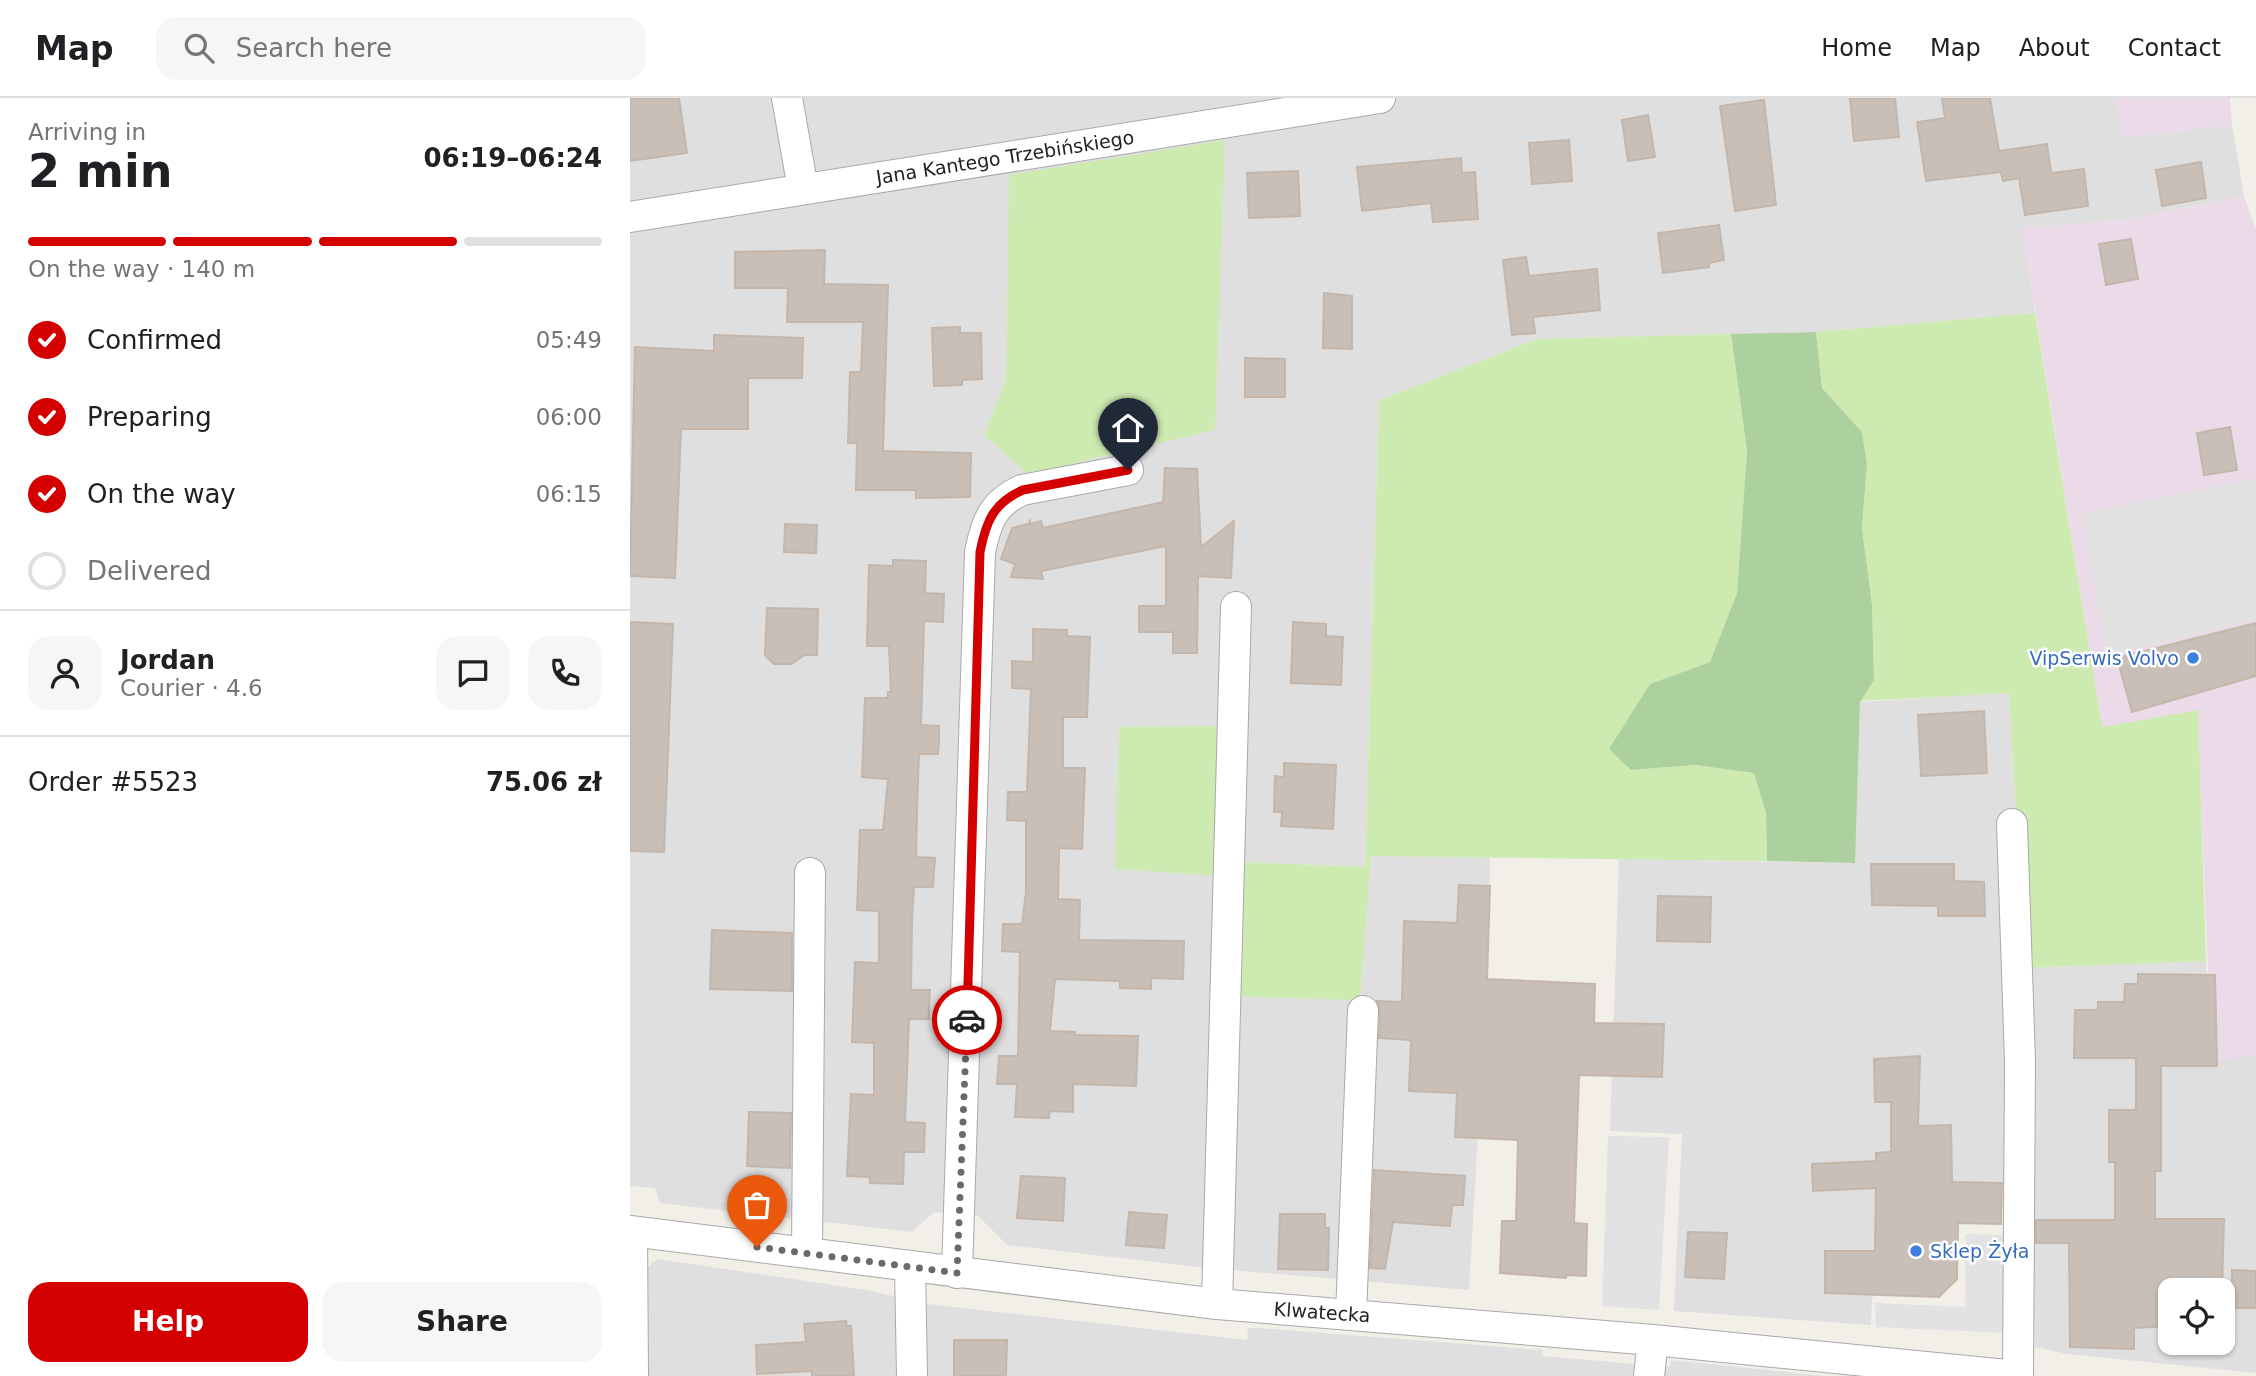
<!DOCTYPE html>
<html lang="en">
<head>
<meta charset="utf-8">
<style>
	:root { --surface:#fff; --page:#f6f6f6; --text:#202124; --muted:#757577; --line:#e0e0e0; --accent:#d40000 }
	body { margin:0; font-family:"DejaVu Sans",sans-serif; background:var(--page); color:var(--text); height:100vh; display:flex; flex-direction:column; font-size:26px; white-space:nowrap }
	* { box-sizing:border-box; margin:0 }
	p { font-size:23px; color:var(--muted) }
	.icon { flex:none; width:38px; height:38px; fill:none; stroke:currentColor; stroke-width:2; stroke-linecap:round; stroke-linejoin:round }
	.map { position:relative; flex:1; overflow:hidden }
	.side { display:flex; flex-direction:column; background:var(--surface); width:630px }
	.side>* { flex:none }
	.tools { position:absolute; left:1528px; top:1180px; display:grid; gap:14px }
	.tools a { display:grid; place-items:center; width:77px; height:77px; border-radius:14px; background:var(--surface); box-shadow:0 2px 5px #0004; font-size:35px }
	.pin { position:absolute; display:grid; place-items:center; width:60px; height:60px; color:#fff; margin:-72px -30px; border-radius:50% 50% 50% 0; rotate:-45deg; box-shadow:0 0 7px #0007 }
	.pin .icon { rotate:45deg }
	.courier { position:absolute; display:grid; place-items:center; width:70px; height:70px; margin:-35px; border:5px solid #d40000; border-radius:50%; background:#fff; color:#222; box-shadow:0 2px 9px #0007 }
	.head em { font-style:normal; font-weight:600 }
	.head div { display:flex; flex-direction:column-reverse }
	.head { display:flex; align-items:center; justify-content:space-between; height:119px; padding:0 28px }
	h1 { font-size:46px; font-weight:600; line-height:52px }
	.bar { display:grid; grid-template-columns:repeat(4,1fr); gap:10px 7px; align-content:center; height:84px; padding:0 28px }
	.bar i { height:9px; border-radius:5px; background:var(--line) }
	.bar .current { background:var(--accent) }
	.bar p { grid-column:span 4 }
	.line { display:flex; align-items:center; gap:18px; padding:0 28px; border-top:2px solid var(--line) }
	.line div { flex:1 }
	.round { display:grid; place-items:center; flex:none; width:74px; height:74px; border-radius:21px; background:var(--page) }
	ol { padding:0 28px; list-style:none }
	li { display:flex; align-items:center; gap:21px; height:77px }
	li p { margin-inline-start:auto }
	li .icon { padding:7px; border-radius:50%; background:var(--accent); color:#fff; stroke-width:4 }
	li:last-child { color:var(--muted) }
	li i { width:38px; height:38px; border:4px solid var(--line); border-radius:50% }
	.button { display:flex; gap:14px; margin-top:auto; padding:14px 28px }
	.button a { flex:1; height:80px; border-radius:21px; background:var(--accent); color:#fff; font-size:28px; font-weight:600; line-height:80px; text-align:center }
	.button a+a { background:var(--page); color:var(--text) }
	header { display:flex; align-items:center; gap:42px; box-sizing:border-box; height:98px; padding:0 35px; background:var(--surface); border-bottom:2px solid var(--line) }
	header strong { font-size:33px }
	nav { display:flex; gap:38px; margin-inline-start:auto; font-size:24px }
	.search { width:490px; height:63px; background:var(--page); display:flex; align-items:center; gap:18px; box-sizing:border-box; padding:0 24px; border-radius:21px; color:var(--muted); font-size:26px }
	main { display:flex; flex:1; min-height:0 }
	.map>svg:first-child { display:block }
	.residential { fill:#e0dfdf; fill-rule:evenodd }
	.industrial { fill:#ebdbe8 }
	.grass { fill:#cdebb0 }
	.forest { fill:#add19e }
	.parking { fill:#e2e2e2 }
	.building { fill:#c7bfb8; stroke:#c4b6ab; stroke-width:2 }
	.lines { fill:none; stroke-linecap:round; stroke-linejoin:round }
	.minor-casing { stroke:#a9a9a9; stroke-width:32 }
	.minor { stroke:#fff; stroke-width:30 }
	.done { stroke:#6b6a68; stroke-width:7; stroke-dasharray:0 12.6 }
	.route { stroke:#d40000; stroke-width:9 }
	.shop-dot { fill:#3f7fe0; stroke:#fff; stroke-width:2.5 }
	.labels { text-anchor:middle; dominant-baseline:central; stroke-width:5; stroke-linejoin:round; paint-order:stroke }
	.street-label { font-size:19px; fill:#222; stroke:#fff }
	.shop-label { font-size:19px; fill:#366cbe; stroke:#fff; text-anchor:end }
</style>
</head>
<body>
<header>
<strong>Map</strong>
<div class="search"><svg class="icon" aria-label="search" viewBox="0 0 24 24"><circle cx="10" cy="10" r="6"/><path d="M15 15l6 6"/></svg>Search here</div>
<nav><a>Home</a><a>Map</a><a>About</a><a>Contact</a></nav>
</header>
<main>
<section class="side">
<div class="head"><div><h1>2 min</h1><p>Arriving in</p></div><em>06:19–06:24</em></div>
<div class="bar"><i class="current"></i><i class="current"></i><i class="current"></i><i></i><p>On the way · 140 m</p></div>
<ol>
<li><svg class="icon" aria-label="check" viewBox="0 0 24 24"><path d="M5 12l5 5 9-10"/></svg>Confirmed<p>05:49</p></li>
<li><svg class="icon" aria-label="check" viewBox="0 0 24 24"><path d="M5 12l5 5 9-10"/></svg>Preparing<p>06:00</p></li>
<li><svg class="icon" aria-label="check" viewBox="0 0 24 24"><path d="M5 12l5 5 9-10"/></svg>On the way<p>06:15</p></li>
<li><i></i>Delivered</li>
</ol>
<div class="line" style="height:126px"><a class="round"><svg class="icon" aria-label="person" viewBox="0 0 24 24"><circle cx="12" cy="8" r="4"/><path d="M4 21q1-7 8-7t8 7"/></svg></a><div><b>Jordan</b><p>Courier · 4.6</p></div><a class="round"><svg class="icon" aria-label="chat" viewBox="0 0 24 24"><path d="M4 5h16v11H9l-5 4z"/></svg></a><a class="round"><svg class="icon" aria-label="phone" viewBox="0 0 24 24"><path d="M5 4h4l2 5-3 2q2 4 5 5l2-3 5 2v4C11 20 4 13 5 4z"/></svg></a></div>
<div class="line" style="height:91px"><div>Order #5523</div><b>75.06 zł</b></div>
<div class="button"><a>Help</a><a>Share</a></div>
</section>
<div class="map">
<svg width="1626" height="1278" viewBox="0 0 1626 1278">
	<rect width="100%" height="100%" fill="#f2efe9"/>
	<path class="residential" d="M0 0H1486L1493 40 1602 27 1614 98 1495 122 1393 130 1405 215 1186 234 908 241 749 302 735 769 589 763 591 777 730 902 740 758 860 759 858 861 839 1192 577 1170 377 1147 348 1118 331 1116 304 1114 282 1134 30 1105 25 1090 0 1088ZM376 281 397 376 354 337Z
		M1379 594 1395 870 1576 863 1582 962 1626 958V1275L1438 1256 1405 1249 1400 1085 1247 1082 1241 1227 1044 1213 1052 1036 980 1033 989 761 1224 765 1230 604ZM1540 1192H1592V1244H1540Z
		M27 1161 237 1192 298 1206 617 1242 618 1230H629L912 1252 913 1258 1040 1269 1041 1262 1196 1278H0L10 1176Z"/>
	<path class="industrial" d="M1486 0H1600L1602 27 1493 40Z
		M1614 98 1626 132V958L1582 963 1567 613 1472 629 1392 130 1495 122Z"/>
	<path class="grass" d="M595 42 585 332 397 376 354 337 376 281 379 77Z
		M1405 215 1472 629 1568 612 1576 863 1395 870 1379 595 1230 603 1244 582 1242 507 1232 430 1237 366 1232 334 1192 290 1186 234Z
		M1101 236 1117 353 1107 495 1080 564 1020 586 1001 672 1065 667 1125 675 1136 715 1137 763 741 758 730 902 586 898 590 778 485 771 489 629 594 628 589 763 735 769 749 302 908 241Z"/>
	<path class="forest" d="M1186 234 1192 290 1232 334 1237 366 1232 430 1242 507 1244 582 1230 604 1225 765 1137 763 1136 715 1124 675 1065 667 1001 672 979 651 1020 586 1080 564 1107 495 1117 353 1101 236Z"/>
	<path class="parking" d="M1626 380V520L1477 559 1452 416Z
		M978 1038 1039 1039 1029 1212 972 1208Z
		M1336 1136 1375 1137 1374 1235 1246 1229 1245 1205 1335 1209Z"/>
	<path class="building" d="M0 0H49L57 55 0 63Z
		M1220 0H1265L1269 39 1224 43Z
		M1312 0H1360L1369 53 1417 46 1421 75 1454 71 1458 108 1395 117 1389 80 1373 83 1371 74 1296 83 1287 24 1315 20Z
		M1134 2 1146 107 1105 113 1090 8Z
		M1018 17 1025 59 998 63 992 22Z
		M939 42 942 83 902 86 899 45Z
		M831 60 832 75 845 74 848 121 803 124 801 105 732 113 727 69Z
		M1571 64 1576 100 1532 108 1526 72Z
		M668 73 670 118 619 120 617 75Z
		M1089 127 1094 162 1079 165V169L1033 175 1028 135Z
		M1501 141 1508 181 1476 187 1469 146Z
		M195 152 194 186 258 187 253 353 341 355 340 399 286 400V392H226L227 345H218L220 274H231L233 224H157L158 190H105V154Z
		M896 159 899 178 967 171 970 212 903 219 905 235 882 237 873 162Z
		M694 195 722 198V251L693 250Z
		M330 229V235H351L352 281 332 282V287L304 288 302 230Z
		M84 237 173 240 172 280H118V331H51L45 480 0 478 5 249 84 253Z
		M615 260 655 261V299H615Z
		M1600 329 1607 372 1574 377 1567 335Z
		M535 370 567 371 571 449 604 423 601 480 568 478 567 555H543V534H509V508H536V448L411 473 413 481 381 479 385 466 371 461 382 430 398 426 400 423V426L411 423 413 430 533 404Z
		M155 426 187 427 186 455 154 454Z
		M263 462 296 463 295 495 314 496 313 524 294 523 291 627 309 628V642L308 656H289L287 712 286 759 305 760 303 789H284L282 821 281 892H300L299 907V921H279L275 1024 295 1025 294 1054H274L273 1086 240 1085V1079L217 1078 221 996 244 997V945L222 944 225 864 249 865V813L227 812 230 732H253L258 681 232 679 235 600H258V594H261L259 548H237L239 467 263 468Z
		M137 510 188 511 187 557H175L161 566H144L135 557Z
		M0 524 43 526 34 754 0 753Z
		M663 524 696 526V538L713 539 711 587 661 585Z
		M1626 525V578L1502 614 1487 560Z
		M403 531 437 532V538L460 539 457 619H433V670H455L452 751 429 750 428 801 450 802 449 842 554 843 553 881 521 880V891L490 890V883L425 881 420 933 445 934V937L508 938 506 988 443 986V1014L420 1013 419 1020 385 1019 387 986H367L369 958H388L390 854 372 853 373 826H392L396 794V723L377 722 378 694H397L401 591 382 590V563L403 564Z
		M1354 613 1357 675 1291 678 1288 617Z
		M654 665 706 667 703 731 651 728 652 714H644L645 678 654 679Z
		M1241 766H1324V783L1354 784 1355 818H1308V808L1242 807Z
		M829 787 860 788 857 881 965 886 964 925 1034 926 1032 979 949 977 944 1125 957 1126 956 1178 936 1177V1180L870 1175 872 1123H886L888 1042 825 1039 827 995 779 993 781 942 749 940 750 914 747 903 772 904 774 823 827 825Z
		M1028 798 1081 799 1080 844 1027 843Z
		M82 832 162 835V893L80 891Z
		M1508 876 1585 877 1587 968H1531V1073H1525V1121H1594L1592 1192H1540V1228L1504 1230V1251L1440 1249 1439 1145H1406V1122H1485V1064H1479V1012H1506V960H1444L1445 912H1468V904H1494L1495 886H1508Z
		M1290 958 1288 1028 1321 1027 1322 1084 1372 1085 1371 1126 1328 1125 1327 1181 1309 1199 1195 1195V1153H1245L1246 1090 1183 1093 1182 1066 1246 1063V1055L1261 1054V1004H1245L1244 961Z
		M119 1014 161 1015 160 1070 117 1068Z
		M744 1072 835 1078 833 1107H822L820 1128 763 1124 755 1171 740 1170Z
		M391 1078 435 1080 433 1123 387 1120Z
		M499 1114 537 1117 534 1150 496 1147Z
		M650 1116H695V1130H699L698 1172 648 1171Z
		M1058 1134 1097 1135 1094 1181 1055 1179Z
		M1602 1172 1626 1173V1210H1602Z
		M216 1223 217 1228H221L224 1278H182V1273L127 1276 126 1247 176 1244 174 1226Z
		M324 1242H377L376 1278H324Z"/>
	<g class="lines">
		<defs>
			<path id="minor" d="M157 0 173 91
				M0 119 750 0
				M1382 726 1390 963 1388 1278
				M0 1133 587 1206 1023 1242 1387 1278
				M2 1134 3 1278
				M177 1155 180 775
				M280 1170 282 1278
				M327 1175 350 454C356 424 363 405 392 392L498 372
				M587 1206 606 509
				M721 1217 733 913
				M1019 1278 1023 1242"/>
		</defs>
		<use href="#minor" class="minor-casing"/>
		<use href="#minor" class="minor"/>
	</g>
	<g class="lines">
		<path class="done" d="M127 1149 327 1175 337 922"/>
		<path class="route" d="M337 922 350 454C356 424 363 405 393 392L498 372"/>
	</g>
	<g class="shop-dot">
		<circle cx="1563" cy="560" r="7"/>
		<circle cx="1286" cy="1153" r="7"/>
	</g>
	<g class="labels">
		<g class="street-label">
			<text transform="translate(375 59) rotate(-9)">Jana Kantego Trzebińskiego</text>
			<text transform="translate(692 1214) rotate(4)">Klwatecka</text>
		</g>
		<g class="shop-label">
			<text x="1549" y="560">VipSerwis Volvo</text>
			<text x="1300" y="1153" text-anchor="start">Sklep Żyła</text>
		</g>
	</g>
</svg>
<div class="tools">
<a><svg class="icon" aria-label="locate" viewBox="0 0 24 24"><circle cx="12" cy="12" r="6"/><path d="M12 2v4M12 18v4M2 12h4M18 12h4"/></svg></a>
</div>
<div class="pin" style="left:127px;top:1149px;background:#ea580c"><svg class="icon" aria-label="bag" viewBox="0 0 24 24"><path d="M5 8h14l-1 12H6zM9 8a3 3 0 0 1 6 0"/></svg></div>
<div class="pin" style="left:498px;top:372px;background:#1f2937"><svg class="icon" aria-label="home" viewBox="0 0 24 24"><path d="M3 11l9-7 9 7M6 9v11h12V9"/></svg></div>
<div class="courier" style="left:337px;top:922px"><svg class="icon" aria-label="car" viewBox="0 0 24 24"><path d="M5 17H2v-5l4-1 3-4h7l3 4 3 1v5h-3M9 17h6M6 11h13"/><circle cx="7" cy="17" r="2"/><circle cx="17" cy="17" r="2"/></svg></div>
</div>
</main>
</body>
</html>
